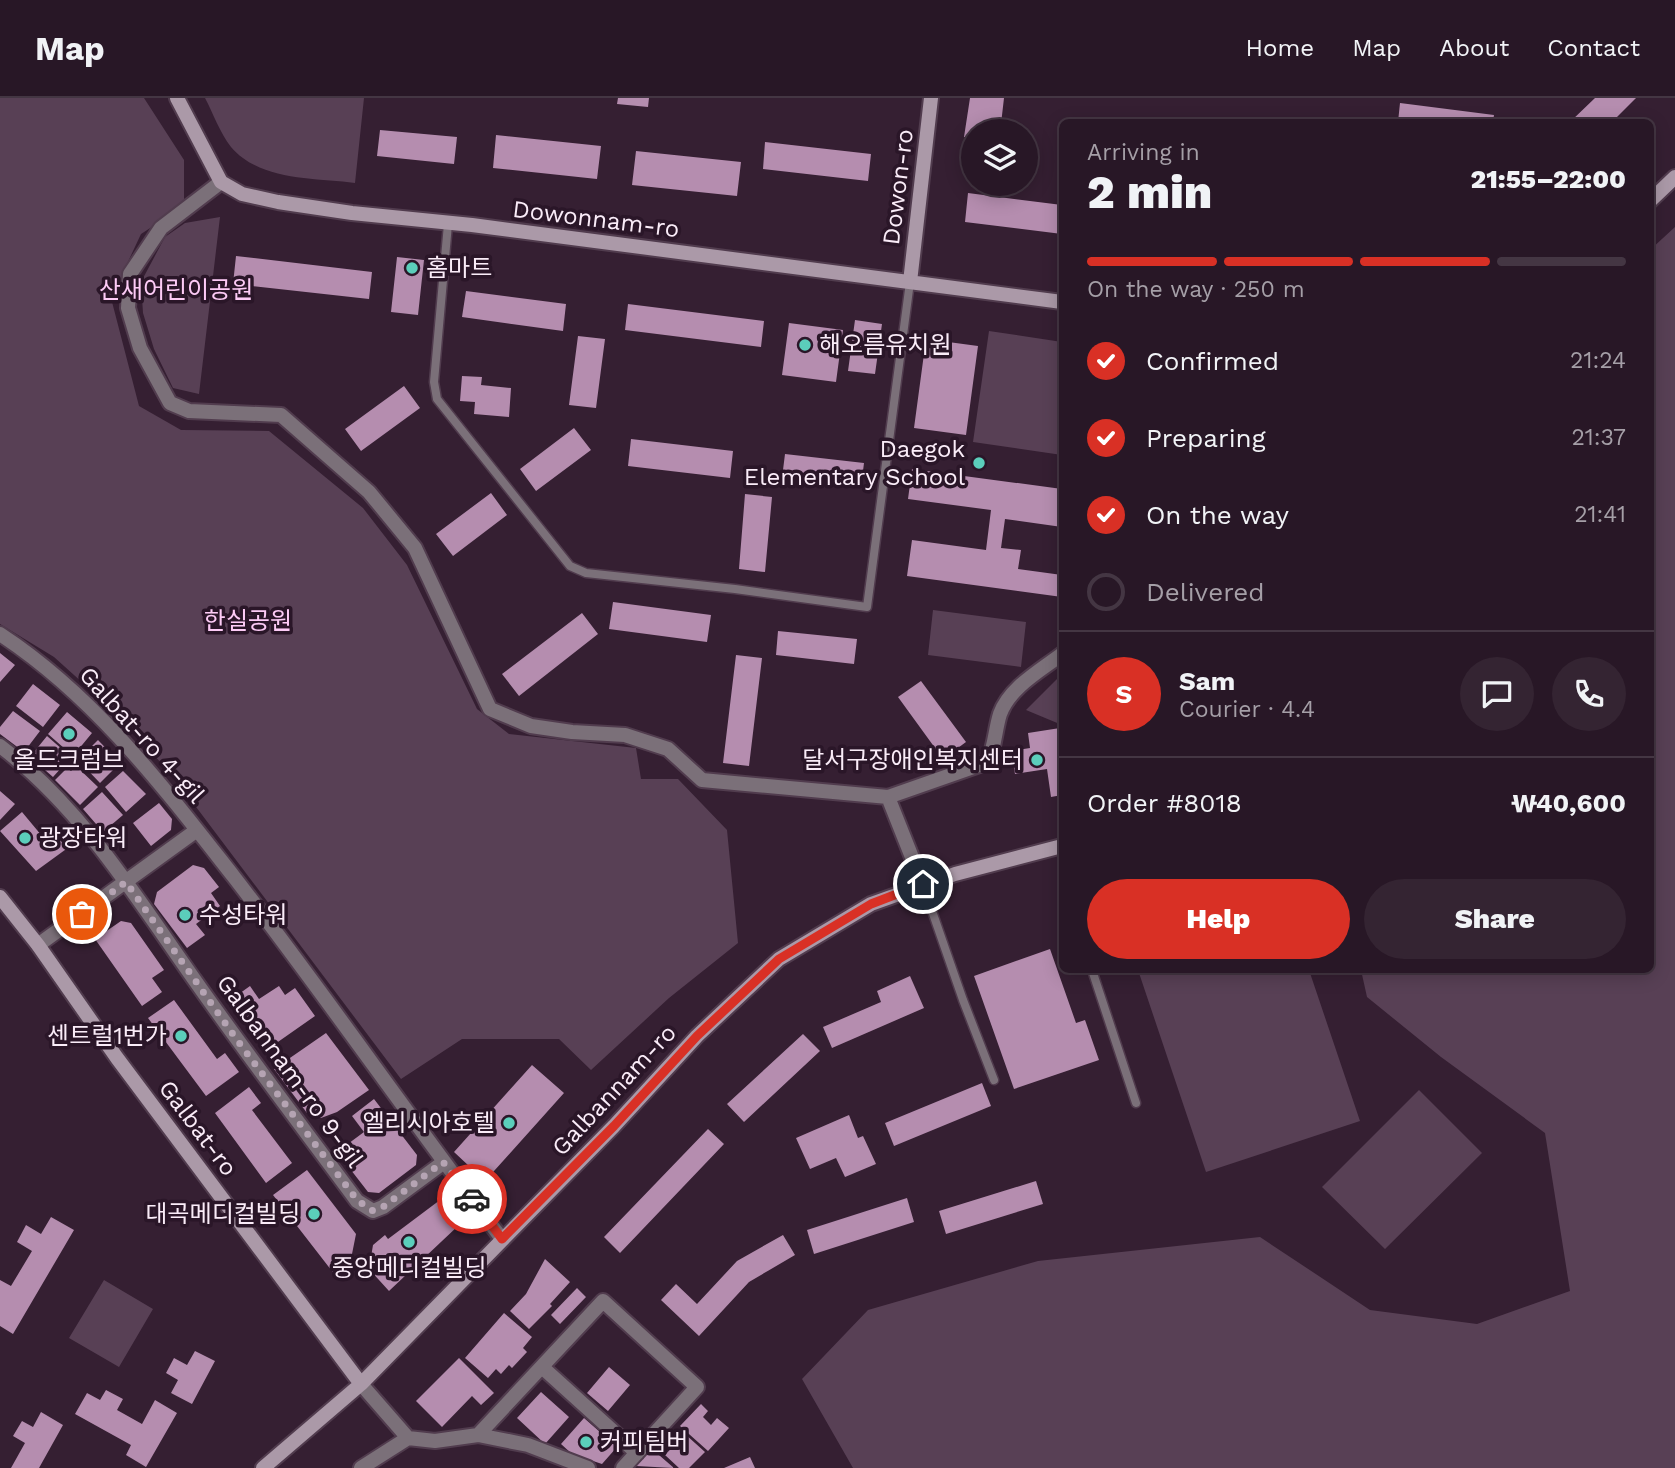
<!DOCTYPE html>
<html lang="en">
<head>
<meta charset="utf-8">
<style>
	:root { --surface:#281726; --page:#342432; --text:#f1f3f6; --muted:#a59fa7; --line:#443643; --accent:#d93025 }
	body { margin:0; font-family:"Work Sans","Noto Sans KR",sans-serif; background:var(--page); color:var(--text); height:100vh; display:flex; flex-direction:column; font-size:26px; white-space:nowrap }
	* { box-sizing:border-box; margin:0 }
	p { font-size:23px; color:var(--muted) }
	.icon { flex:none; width:38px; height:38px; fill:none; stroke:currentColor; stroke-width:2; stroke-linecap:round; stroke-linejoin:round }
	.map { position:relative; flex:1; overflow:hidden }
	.sheet { position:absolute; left:1059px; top:21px; width:595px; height:854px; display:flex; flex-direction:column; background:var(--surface); border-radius:10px; box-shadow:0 4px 18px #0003,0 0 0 2px var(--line) }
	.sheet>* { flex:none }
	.tools { position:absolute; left:961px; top:21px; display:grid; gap:14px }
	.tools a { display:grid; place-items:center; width:77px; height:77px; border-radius:50%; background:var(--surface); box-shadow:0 4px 18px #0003,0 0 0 2px var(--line); font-size:35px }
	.pin { position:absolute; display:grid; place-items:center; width:60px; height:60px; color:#fff; margin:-30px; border:4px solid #fff; border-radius:50%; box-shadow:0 2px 7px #0007 }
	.courier { position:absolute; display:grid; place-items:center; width:70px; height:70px; margin:-35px; border:5px solid #d93025; border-radius:50%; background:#fff; color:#222; box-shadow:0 2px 9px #0007 }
	.head em { font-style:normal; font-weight:800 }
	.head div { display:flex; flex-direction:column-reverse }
	.head { display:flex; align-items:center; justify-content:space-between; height:119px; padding:0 28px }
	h1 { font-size:46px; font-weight:800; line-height:52px }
	.bar { display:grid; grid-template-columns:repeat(4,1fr); gap:10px 7px; align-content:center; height:84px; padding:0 28px }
	.bar i { height:9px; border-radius:5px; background:var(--line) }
	.bar .active { background:var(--accent) }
	.bar p { grid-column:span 4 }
	.line { display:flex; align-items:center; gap:18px; padding:0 28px; border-top:2px solid var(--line) }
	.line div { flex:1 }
	.round { display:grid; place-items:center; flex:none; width:74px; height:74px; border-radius:37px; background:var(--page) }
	ol { padding:0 28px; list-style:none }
	li { display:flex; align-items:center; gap:21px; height:77px }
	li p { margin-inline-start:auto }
	li .icon { padding:7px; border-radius:50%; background:var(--accent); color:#fff; stroke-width:4 }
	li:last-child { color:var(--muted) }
	li i { width:38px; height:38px; border:4px solid var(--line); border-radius:50% }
	.primary-button { display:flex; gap:14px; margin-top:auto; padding:14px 28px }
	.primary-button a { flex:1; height:80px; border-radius:42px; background:var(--accent); color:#fff; font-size:28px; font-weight:800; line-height:80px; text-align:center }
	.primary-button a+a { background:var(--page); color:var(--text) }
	header { display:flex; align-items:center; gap:42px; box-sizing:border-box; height:98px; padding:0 35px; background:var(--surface); border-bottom:2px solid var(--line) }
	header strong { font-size:33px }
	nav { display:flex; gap:38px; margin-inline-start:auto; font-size:24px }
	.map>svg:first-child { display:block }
	.green { fill:#584055 }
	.building { fill:#b58daf }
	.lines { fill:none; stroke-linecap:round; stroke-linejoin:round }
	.lane-casing { stroke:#513c4e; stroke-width:11 }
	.street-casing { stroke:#513c4e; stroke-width:18 }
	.secondary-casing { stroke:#513c4e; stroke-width:18 }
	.lane { stroke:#7b7079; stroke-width:8 }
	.street { stroke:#7b7079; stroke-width:14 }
	.secondary { stroke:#ab99a8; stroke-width:14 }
	.done { stroke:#b5a4b3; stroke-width:7; stroke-dasharray:0 12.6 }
	.route { stroke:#d93025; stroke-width:9 }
	.poi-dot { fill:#5bcebb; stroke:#2a1628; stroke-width:2.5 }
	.labels { text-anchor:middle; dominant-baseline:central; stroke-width:7; stroke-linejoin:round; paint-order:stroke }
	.street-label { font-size:24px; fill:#faecf8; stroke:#2a1628 }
	.poi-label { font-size:24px; fill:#faecf8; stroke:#2a1628; text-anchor:start }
	.park-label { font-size:24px; fill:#fdcbf6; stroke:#2a1628 }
</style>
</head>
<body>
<header>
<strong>Map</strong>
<nav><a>Home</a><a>Map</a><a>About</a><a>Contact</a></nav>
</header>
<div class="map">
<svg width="1675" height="1370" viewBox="0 0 1675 1370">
	<rect width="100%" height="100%" fill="#351f32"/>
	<path class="green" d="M0 0H144L184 62V108L141 136 111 200 139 308 181 332 269 333 363 410 407 467 477 611 509 636 636 650 641 681H678L727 732 738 845 669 900 591 972 559 941H462L401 981 172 677 114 613 54 559 0 526Z
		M205 0H364L355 85C314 80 260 83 231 49 220 35 213 15 205 0Z
		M220 119 199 296 173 290 154 251 143 215 141 184 165 139 185 125Z
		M1675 129V1370H853L802 1281 868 1212 1038 1163 1260 1139 1370 1212 1477 1226 1570 1193 1545 1035 1441 959 1367 899 1361 872H1650V152Z
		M989 233 1062 244V357L973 344Z
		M933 512 1026 524 1021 569 928 557Z
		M1062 576V627L1026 612Z
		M1138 872H1309L1360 1023 1206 1074Z
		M1419 992 1482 1055 1385 1151 1322 1089Z
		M104 1182 153 1211 119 1269 69 1240Z"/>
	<path class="building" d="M618 0H649L648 9 617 6Z
		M970 0H1004L1001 26 1016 28 1015 33H973V40L964 39Z
		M1595 0H1636L1612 24H1570Z
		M1400 5 1494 17 1493 24H1398Z
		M380 32 457 39 454 66 377 58Z
		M496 37 601 48 597 81 493 70Z
		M765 44 871 56 868 83 763 71Z
		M636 53 741 64 737 98 632 87Z
		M968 95 1062 107V136L965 124Z
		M236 158 372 174 369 201 233 186Z
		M397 159 424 162 418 217 391 214Z
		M466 193 566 206 563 233 462 219Z
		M628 206 764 223 761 249 625 232Z
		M855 222 882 226 875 276 848 273Z
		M789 225 843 232 836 284 782 277Z
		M578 238 605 241 596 310 569 307Z
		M926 241 978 248 966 337 914 330Z
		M462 278 482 279 481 287 511 290 509 319 474 316 475 304 460 303Z
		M404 288 420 310 361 353 345 331Z
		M574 330 591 352 536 393 520 371Z
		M631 341 733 353 730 380 628 368Z
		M785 356 864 365 861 389 782 380Z
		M912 371 1062 391V429L1005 421 1001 450 1021 452 1018 471 1062 477V499L907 478 912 442 986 452 991 412 908 401Z
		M491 395 507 417 453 458 436 436Z
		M745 396 772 399 765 474 739 471Z
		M613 504 711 517 707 544 609 531Z
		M582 515 598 536 519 598 502 576Z
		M778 533 857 541 854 566 776 557Z
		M0 555 15 567 0 584Z
		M736 557 762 560 749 668 723 665Z
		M921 583 966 644 943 661 898 599Z
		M33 586 60 607 43 629 16 608Z
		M13 613 40 633 24 654 0 636V629Z
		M67 614 92 635 73 658 48 636Z
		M1060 630 1062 642V697L1051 699 1047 671 1015 676 1011 653 1030 650 1028 635Z
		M47 638 71 659 53 679 30 659Z
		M98 642 120 665 100 685 78 662Z
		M76 668 98 689 80 707 55 682 67 670 71 673Z
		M123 673 146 696 126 714 105 689Z
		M0 693 15 706 0 722Z
		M102 694 123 717 103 734 83 711Z
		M159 705 172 721 171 732 151 748 133 725Z
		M22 714 47 744 57 735 69 749 36 773 0 733Z
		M193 767 204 770 219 789 211 795 220 808 196 826 205 837 187 850 154 806 157 794Z
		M121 823 131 825 164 872 152 880 162 894 142 908 95 841Z
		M1050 851 1076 925 1085 922 1099 962 1014 991 974 878Z
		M910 878 924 910 832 950 823 929 881 904 877 893Z
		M250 888 259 901 279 888 285 897 295 890 315 918 265 953 229 903Z
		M174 902 217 961 225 955 239 974 206 998 148 920Z
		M326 935 369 992 337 1014 321 1020 307 1015 274 971Z
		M803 936 820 953 744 1024 727 1006Z
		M532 967 564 995 485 1083 454 1054Z
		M982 985 991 1008 894 1048 885 1025Z
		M249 989 261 1005 252 1012 292 1065 266 1085 215 1015Z
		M374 1001 417 1057 416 1067 379 1095 368 1094 337 1054 364 1034 352 1018Z
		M849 1017 858 1040 863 1038 876 1066 845 1079 836 1060 810 1071 796 1040Z
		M708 1031 724 1046 620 1155 604 1139Z
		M307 1072 356 1136 350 1166 335 1177 273 1097Z
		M1036 1083 1043 1106 946 1136 939 1113Z
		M444 1099 458 1117 459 1127 389 1193 369 1171 373 1147 385 1137 388 1141Z
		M907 1100 914 1124 814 1156 807 1132Z
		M51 1119 74 1132 13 1236 0 1228V1182L11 1188 32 1153 17 1144 26 1127 41 1136Z
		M783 1137 795 1157 749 1184 699 1238 661 1202 676 1186 697 1206 737 1163Z
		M545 1161 570 1184 550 1206 552 1208 529 1231 510 1213 526 1196Z
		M577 1190 586 1199 560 1226 551 1217Z
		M504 1215 532 1239 523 1250 527 1254 512 1270 509 1267 501 1276 496 1271 488 1280 465 1260Z
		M195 1253 215 1263 192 1306 171 1295 178 1282 166 1275 174 1260 187 1267Z
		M459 1260 494 1295 481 1307 472 1298 442 1329 416 1303Z
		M609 1269 630 1287 608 1313 587 1295Z
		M106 1292 123 1301 117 1312 142 1326 155 1302 177 1315 146 1369 126 1357 131 1347 75 1316 87 1295 100 1302Z
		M541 1294 569 1319 545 1346 517 1320Z
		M701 1306 708 1313 703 1319 711 1327 717 1320 729 1330 708 1353 680 1328Z
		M41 1314 63 1327 39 1370H11L25 1345 13 1338 22 1323 33 1329Z
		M584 1320 617 1349 602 1366 572 1356 561 1346Z
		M685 1336 705 1354 689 1370H679L665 1357Z
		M652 1351 674 1370 636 1368Z
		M750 1359 755 1370H724Z"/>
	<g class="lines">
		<defs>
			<path id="lane" d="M448 126 434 284 437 301 570 468 586 475 735 491 867 509 910 184
				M923 787 963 902 994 982
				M1092 872 1136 1005"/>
			<path id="street" d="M221 84 161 130 130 176 128 210 140 250 170 305 189 313 281 317 369 394 415 450 490 611 531 628 572 634 625 637 668 651 702 682 888 699 988 664C995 648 995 632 1000 616 1010 589 1040 573 1062 556
				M0 536C96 599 164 690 234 779 326 898 411 1022 502 1141
				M0 648C82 710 138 802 196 884 248 958 303 1030 357 1103L373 1113 383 1109 444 1064
				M888 699 923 787
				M38 847 197 732
				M542 1269 637 1355
				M361 1286 408 1340 435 1343 478 1337 528 1347 588 1370
				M478 1337 603 1203 697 1289 623 1370
				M361 1370 408 1340"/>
			<path id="secondary" d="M177 0 221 84 242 96 278 104 352 115 472 127 1062 204
				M1650 103 1675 79
				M910 184 931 0
				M0 799 38 847 117 960 361 1286
				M263 1370 361 1286 614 1028 697 938 779 861 871 806 955 776 1062 748"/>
		</defs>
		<use href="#lane" class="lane-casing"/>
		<use href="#street" class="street-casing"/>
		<use href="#secondary" class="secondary-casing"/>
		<use href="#lane" class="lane"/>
		<use href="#street" class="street"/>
		<use href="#secondary" class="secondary"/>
	</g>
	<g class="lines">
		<path class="done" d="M82 816 126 784 237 942 357 1102 373 1113 383 1109 443 1064 472 1101"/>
		<path class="route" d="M472 1101 502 1141 614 1028 697 938 779 861 871 806 923 786"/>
	</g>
	<g class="poi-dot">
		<circle cx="412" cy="170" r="7"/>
		<circle cx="805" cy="247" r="7"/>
		<circle cx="979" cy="365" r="7"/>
		<circle cx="69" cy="636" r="7"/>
		<circle cx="1037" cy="662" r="7"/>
		<circle cx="25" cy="740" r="7"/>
		<circle cx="185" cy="817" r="7"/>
		<circle cx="181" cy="938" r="7"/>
		<circle cx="509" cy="1025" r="7"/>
		<circle cx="314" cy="1116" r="7"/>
		<circle cx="409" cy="1144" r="7"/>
		<circle cx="586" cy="1344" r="7"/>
	</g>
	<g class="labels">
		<g class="street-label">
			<text transform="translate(898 89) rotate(-83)">Dowon-ro</text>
			<text transform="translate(596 121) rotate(7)">Dowonnam-ro</text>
			<text transform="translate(142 637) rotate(48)">Galbat-ro 4-gil</text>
			<text transform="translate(290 973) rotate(54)">Galbannam-ro 9-gil</text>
			<text transform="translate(614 992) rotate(-47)">Galbannam-ro</text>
			<text transform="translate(198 1030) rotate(53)">Galbat-ro</text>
		</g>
		<g class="poi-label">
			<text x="426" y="170">홈마트</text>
			<text x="819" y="247">해오름유치원</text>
			<text x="965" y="351" text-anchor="end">Daegok<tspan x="965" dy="28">Elementary School</tspan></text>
			<text x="69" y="662" text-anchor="middle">올드크럼브</text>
			<text x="1023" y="662" text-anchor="end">달서구장애인복지센터</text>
			<text x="39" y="740">광장타워</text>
			<text x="199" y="817">수성타워</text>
			<text x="167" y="938" text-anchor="end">센트럴1번가</text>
			<text x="495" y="1025" text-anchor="end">엘리시아호텔</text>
			<text x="300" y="1116" text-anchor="end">대곡메디컬빌딩</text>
			<text x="409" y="1170" text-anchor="middle">중앙메디컬빌딩</text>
			<text x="600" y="1344">커피팀버</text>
		</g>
		<g class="park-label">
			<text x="176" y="192">산새어린이공원</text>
			<text x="248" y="523">한실공원</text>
		</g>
	</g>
</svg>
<div class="tools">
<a><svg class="icon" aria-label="layers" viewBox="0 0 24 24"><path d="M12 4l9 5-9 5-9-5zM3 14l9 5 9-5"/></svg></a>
</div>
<div class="pin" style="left:82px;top:816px;background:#ea580c"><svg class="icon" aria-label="bag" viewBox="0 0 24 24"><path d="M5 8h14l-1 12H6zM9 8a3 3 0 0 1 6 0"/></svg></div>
<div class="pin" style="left:923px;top:786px;background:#1f2937"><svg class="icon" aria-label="home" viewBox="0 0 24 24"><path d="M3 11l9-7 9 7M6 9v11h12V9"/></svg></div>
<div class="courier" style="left:472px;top:1101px"><svg class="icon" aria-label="car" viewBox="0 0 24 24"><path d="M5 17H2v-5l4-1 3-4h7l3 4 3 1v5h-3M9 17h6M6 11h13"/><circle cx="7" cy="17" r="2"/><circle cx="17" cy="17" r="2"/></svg></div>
<section class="sheet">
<div class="head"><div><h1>2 min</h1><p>Arriving in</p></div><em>21:55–22:00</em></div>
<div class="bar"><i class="active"></i><i class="active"></i><i class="active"></i><i></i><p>On the way · 250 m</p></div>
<ol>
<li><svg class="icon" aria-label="check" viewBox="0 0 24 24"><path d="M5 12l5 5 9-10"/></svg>Confirmed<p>21:24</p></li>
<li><svg class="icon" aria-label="check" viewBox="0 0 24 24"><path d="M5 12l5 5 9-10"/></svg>Preparing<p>21:37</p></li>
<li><svg class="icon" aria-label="check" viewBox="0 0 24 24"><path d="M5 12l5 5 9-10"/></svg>On the way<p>21:41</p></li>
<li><i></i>Delivered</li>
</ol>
<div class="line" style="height:126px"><b class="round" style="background:var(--accent);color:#fff">S</b><div><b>Sam</b><p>Courier · 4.4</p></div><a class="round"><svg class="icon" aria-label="chat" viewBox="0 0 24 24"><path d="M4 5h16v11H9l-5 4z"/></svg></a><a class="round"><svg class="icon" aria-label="phone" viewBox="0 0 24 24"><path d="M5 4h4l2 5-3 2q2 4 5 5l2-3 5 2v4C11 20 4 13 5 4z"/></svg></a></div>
<div class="line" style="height:91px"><div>Order #8018</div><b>₩40,600</b></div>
<div class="primary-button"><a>Help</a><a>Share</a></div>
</section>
</div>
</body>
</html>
